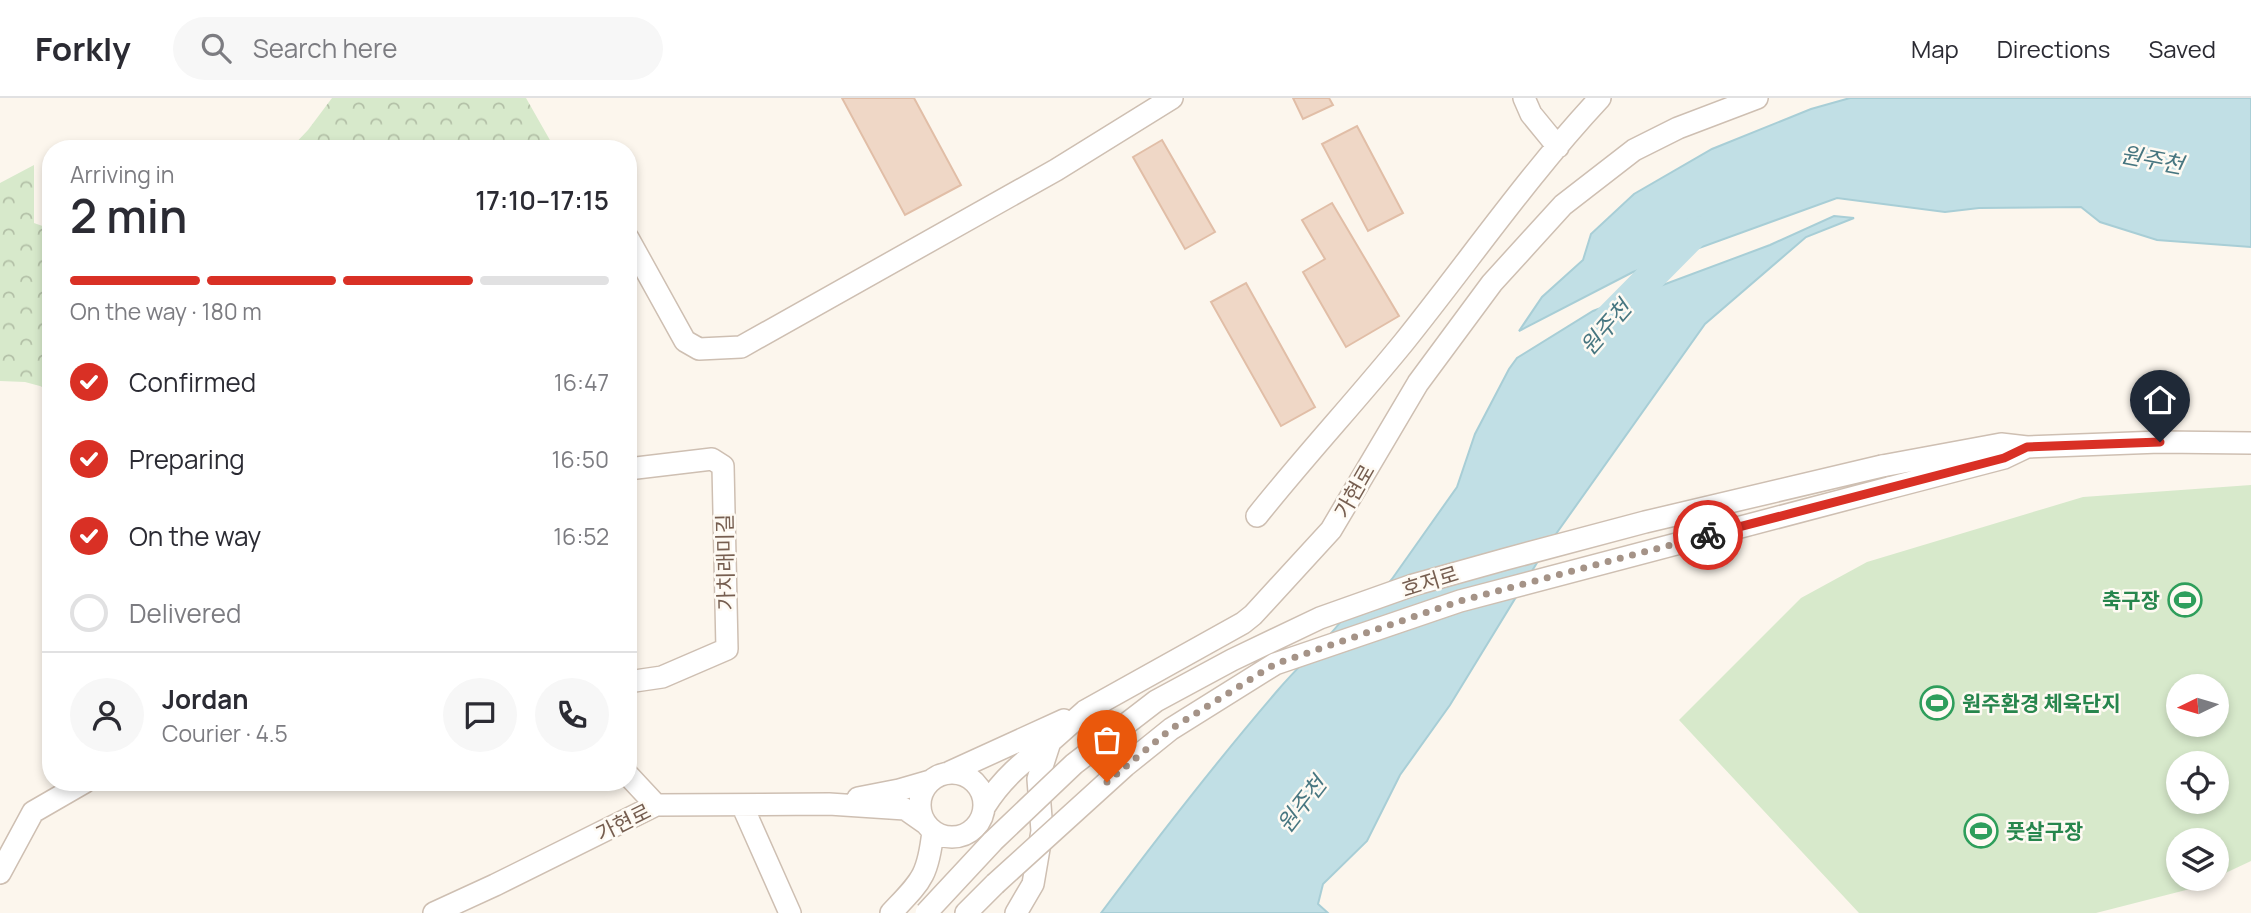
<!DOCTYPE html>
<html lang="en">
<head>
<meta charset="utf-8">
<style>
	:root { --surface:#fff; --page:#f7f7f7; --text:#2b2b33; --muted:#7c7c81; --line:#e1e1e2; --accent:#d93025 }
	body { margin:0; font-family:Manrope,"Noto Sans KR",sans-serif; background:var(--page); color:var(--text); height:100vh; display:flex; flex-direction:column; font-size:26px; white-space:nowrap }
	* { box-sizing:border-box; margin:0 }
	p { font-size:23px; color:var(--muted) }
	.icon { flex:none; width:38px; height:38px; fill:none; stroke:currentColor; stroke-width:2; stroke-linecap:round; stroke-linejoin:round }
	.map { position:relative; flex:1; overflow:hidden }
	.drawer { position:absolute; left:42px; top:42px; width:595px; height:651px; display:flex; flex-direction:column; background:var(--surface); border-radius:28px; box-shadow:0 4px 10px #0003 }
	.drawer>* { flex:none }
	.needle { width:46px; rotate:265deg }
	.buttons { position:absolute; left:2166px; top:576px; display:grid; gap:14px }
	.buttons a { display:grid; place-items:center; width:63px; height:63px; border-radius:50%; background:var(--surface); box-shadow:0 4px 10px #0003; font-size:35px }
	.pin { position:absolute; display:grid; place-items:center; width:60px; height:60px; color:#fff; margin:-72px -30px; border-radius:50% 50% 50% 0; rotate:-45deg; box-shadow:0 0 7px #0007 }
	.pin .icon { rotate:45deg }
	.courier { position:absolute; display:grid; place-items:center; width:70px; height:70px; margin:-35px; border:5px solid #d93025; border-radius:50%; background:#fff; color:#222; box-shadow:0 2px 9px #0007 }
	.head em { font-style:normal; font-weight:600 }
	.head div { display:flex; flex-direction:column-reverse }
	.head { display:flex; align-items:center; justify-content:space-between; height:119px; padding:0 28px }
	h1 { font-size:46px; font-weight:600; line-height:52px }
	.bar { display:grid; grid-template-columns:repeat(4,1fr); gap:10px 7px; align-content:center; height:84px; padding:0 28px }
	.bar i { height:9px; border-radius:5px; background:var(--line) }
	.bar .on { background:var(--accent) }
	.bar p { grid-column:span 4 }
	.line { display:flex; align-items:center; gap:18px; padding:0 28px; border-top:2px solid var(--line) }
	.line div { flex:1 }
	.round { display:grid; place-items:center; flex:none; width:74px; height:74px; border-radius:37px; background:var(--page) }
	ol { padding:0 28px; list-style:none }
	li { display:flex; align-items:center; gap:21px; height:77px }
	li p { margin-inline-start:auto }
	li .icon { padding:7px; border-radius:50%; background:var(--accent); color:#fff; stroke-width:4 }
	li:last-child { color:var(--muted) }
	li i { width:38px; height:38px; border:4px solid var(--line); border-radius:50% }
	header { display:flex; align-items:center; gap:42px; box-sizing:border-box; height:98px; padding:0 35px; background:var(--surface); border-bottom:2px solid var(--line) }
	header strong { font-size:33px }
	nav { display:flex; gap:38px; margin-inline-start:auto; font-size:24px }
	.search { width:490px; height:63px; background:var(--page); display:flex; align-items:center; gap:18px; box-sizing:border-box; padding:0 24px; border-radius:38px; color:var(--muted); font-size:26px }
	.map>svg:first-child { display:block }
	.forest { fill:url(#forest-crowns) }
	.pitch { fill:#d7e9cb; fill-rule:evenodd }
	.water { fill:#c1dfe5; stroke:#a8ced6; stroke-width:2 }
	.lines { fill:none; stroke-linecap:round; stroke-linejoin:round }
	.river { stroke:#c1dfe5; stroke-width:30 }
	.building { fill:#efd7c6; stroke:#e1bea7; stroke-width:2 }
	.minor-casing { stroke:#cebfb2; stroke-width:24 }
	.minor { stroke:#fff; stroke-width:21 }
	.minor-bridge-casing { stroke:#cebfb2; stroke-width:24; stroke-linecap:butt }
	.minor-bridge { stroke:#fff; stroke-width:21 }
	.done { stroke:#a59387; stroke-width:7; stroke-dasharray:0 12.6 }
	.route { stroke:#d93025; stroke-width:9 }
	.labels { text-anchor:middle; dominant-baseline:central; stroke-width:5; stroke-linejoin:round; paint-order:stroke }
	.street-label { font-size:21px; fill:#765e50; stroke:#fefaf3 }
	.leisure-label { font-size:21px; font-weight:bold; fill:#27864d; stroke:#fefaf3; text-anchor:start }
	.water-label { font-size:23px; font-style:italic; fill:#477680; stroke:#fefaf3 }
</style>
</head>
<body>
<header>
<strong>Forkly</strong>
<div class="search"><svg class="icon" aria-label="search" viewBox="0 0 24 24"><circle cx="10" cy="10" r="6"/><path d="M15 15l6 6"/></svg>Search here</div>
<nav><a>Map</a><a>Directions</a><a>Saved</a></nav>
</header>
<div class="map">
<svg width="2251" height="815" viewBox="0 0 2251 815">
	<defs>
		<pattern id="forest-crowns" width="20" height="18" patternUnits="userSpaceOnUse" patternTransform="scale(1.75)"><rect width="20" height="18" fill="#d7e9cb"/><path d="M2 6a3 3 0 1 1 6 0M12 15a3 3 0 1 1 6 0" fill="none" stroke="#b3c0a7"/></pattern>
	</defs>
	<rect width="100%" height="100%" fill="#fcf6ed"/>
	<path class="forest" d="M332 0H526L555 51H290L308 32Z
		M34 67V125L51 131V291L25 284 0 283V85Z"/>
	<path class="pitch" d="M2251 387V763L2217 779V742H2179V780L2213 781 2186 792 2096 815H1859L1679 622 1801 500 1867 464 2083 399ZM2179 588H2217V626H2179ZM2217 665V704H2179V665Z"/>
	<path class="water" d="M1850 0H2251V149L2157 142 2100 124 2081 109 1979 110 1945 114 1837 100 1633 174 1519 233 1542 199 1583 162 1591 136 1634 96 1712 51 1811 11Z
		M1834 118 1854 120 1806 139 1705 226 1546 450 1450 607 1400 677 1367 743 1323 786 1318 806 1328 815H1101C1158 739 1216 664 1278 592 1300 566 1326 544 1346 517L1363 516 1392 481 1457 389 1475 336 1509 271 1517 260 1593 213 1770 147Z"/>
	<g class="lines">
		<path class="river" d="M1603 227 1696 133"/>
	</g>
	<path class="building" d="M842 0H914L961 87 905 117Z
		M1293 0H1329L1333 7 1303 21Z
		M1357 28 1403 115 1368 133 1322 46Z
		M1162 42 1215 134 1185 151 1133 59Z
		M1332 105 1399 218 1346 249 1303 174 1325 161 1302 122Z
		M1246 185 1315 309 1281 328 1211 204Z"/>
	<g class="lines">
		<defs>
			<path id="minor" d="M1524 0 1531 16 1558 49
				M628 140 685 243 699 251 741 249 1056 72 1172 0
				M1882 368 2001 346 2027 349 2160 344 2251 345
				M628 371 712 361 723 368 727 551 662 579 628 584
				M1889 390 2004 360 2025 350
				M1257 418C1304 359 1356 303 1404 244 1469 163 1529 76 1600 0
				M950 674 1064 622
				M920 707a32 32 0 1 1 64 0a32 32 0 1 1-64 0Z
				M628 677 656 707
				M858 700 899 692 930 683
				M742 707 790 815
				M985 708C1002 681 1023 663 1050 644
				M0 775 33 714 85 684
				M434 815 495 787 656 707 829 706 905 711 925 725
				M891 815C921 783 928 779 933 733
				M966 815 995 786
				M1016 815 1033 786 1042 733 1038 681 1050 644 1085 613 1243 525 1253 517 1331 432 1418 285 1492 185 1563 107 1634 52 1678 30 1757 0"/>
		</defs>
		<use href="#minor" class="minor-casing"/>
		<use href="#minor" class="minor"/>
		<defs>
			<path id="minor-bridge" d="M995 786 1125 668 1171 631 1275 566 1460 503 1889 390
				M926 815 993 743 1074 666 1156 603 1232 562 1320 520 1413 487 1506 461 1645 424 1882 368"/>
		</defs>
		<use href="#minor-bridge" class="minor-bridge-casing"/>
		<use href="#minor-bridge" class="minor-bridge"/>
	</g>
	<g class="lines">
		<path class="done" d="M1107 684 1171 631 1275 566 1460 503 1708 437"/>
		<path class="route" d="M1708 437 2004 360 2027 349 2160 344"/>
	</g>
	<defs>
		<symbol id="stadium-ring" viewBox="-11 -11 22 22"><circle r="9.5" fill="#fefaf3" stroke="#2e9e5b" stroke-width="1.5"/><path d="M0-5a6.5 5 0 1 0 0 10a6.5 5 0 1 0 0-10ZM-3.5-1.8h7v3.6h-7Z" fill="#2e9e5b"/></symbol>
	</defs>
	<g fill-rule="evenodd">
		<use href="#stadium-ring" x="2166" y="483" width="38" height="38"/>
		<use href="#stadium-ring" x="1918" y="586" width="38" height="38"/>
		<use href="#stadium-ring" x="1962" y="714" width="38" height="38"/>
	</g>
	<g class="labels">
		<g class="street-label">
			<text transform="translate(1354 393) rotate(-60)">가현로</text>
			<text transform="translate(725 464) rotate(-91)">가치래미길</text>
			<text transform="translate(1430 483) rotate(-17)">호저로</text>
			<text transform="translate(623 724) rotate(-26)">가현로</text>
		</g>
		<g class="leisure-label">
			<text x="2160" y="502" text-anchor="end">축구장</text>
			<text x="1962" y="605">원주환경 체육단지</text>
			<text x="2006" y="733">풋살구장</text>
		</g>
		<g class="water-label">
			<text transform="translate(2152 61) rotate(11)">원주천</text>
			<text transform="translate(1605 229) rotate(-49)">원주천</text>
			<text transform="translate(1301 706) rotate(-52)">원주천</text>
		</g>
	</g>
</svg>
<div class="buttons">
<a><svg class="needle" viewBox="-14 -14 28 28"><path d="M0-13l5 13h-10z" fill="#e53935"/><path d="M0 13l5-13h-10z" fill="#7c7c81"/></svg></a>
<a><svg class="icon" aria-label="locate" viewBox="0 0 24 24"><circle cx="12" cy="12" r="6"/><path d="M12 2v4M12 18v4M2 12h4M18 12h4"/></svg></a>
<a><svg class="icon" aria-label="layers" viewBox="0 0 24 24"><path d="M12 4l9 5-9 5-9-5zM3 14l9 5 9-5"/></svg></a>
</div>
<div class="pin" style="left:1107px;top:684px;background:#ea580c"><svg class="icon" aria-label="bag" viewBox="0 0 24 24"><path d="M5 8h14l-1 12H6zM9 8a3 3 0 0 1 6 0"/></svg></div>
<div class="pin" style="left:2160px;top:344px;background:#1f2937"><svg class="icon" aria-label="home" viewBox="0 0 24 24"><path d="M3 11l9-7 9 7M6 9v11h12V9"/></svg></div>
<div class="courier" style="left:1708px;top:437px"><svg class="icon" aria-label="bike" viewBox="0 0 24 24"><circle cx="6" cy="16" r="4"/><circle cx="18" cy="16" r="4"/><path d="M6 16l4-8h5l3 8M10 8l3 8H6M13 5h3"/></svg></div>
<section class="drawer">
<div class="head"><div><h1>2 min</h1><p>Arriving in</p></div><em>17:10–17:15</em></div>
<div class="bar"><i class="on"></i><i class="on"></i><i class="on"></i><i></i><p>On the way · 180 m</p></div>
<ol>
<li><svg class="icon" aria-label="check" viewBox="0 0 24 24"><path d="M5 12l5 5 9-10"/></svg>Confirmed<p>16:47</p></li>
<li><svg class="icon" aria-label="check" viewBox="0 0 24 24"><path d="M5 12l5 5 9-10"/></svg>Preparing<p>16:50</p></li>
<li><svg class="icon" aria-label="check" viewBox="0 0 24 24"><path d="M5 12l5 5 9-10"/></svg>On the way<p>16:52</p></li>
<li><i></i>Delivered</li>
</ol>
<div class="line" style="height:126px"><a class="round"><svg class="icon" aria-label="person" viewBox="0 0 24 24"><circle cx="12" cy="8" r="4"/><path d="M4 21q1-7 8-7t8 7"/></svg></a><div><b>Jordan</b><p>Courier · 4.5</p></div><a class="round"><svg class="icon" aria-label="chat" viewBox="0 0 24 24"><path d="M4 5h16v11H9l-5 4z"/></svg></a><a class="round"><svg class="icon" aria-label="phone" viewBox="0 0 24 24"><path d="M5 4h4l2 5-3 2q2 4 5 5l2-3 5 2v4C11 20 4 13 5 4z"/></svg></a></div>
</section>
</div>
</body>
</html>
